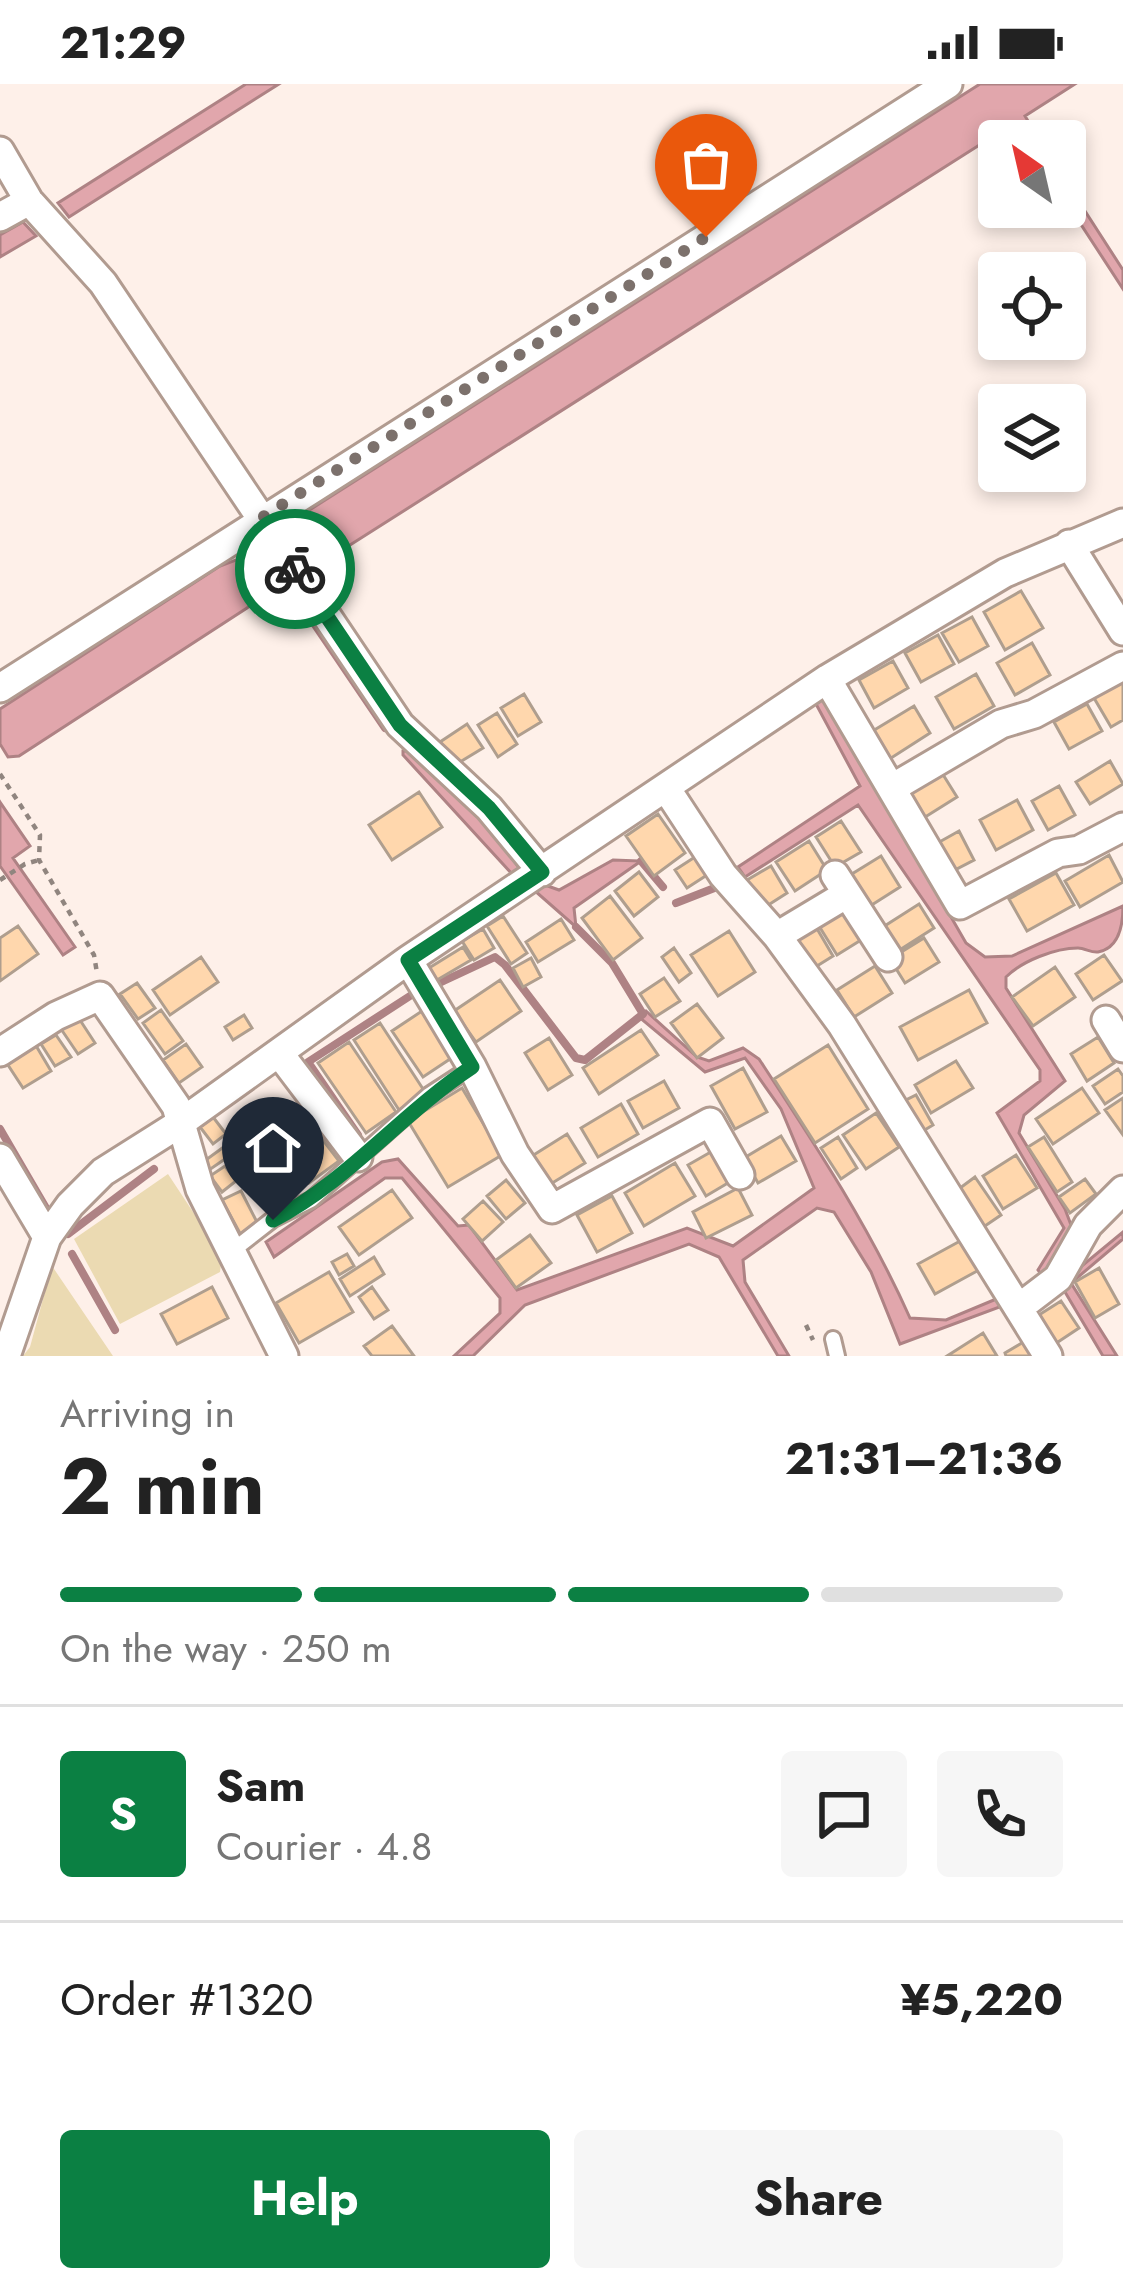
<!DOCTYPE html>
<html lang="en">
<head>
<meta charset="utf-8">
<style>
	:root { --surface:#fff; --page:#f6f6f6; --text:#222; --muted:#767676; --line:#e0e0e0; --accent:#0b8043 }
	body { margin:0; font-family:Jost,sans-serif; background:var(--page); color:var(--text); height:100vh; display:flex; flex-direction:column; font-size:45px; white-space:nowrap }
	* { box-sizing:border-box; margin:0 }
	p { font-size:39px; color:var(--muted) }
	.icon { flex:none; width:66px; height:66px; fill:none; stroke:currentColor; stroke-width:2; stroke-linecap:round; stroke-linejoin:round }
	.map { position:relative; height:1272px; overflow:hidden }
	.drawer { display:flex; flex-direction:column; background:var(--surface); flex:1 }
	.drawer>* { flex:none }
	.needle { width:78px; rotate:326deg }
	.controls { position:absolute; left:978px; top:36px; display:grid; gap:24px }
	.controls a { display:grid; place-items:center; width:108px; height:108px; border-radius:12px; background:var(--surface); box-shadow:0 6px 18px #0003; font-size:60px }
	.pin { position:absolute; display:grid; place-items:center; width:102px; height:102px; color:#fff; margin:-123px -51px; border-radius:50% 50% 50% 0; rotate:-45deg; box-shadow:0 0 12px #0007 }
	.pin .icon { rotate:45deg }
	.courier { position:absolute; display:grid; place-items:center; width:120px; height:120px; margin:-60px; border:9px solid #0b8043; border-radius:50%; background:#fff; color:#222; box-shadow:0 3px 15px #0007 }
	.head em { font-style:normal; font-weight:700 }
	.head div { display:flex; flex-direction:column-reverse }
	.head { display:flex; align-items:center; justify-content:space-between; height:204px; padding:0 60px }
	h1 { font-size:78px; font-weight:700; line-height:90px }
	.bar { display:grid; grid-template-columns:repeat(4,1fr); gap:18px 12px; align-content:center; height:144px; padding:0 60px }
	.bar i { height:15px; border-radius:9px; background:var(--line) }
	.bar .active { background:var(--accent) }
	.bar p { grid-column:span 4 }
	.line { display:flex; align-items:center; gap:30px; padding:0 60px; border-top:3px solid var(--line) }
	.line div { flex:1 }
	.round { display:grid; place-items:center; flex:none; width:126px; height:126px; border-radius:12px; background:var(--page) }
	.action { display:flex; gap:24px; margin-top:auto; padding:24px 60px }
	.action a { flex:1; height:138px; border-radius:12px; background:var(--accent); color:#fff; font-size:48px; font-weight:700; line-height:138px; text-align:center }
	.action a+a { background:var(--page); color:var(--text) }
	.status { display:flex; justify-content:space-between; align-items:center; height:84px; padding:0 60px; background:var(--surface); direction:ltr }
	.status svg { height:33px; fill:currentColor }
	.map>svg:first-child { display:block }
	.green { fill:#ebdab2 }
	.water { fill:#e1a6ac; stroke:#ae8284; stroke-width:3 }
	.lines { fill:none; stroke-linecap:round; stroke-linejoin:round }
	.stream { stroke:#ae8284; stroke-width:8 }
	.building { fill:#ffd7ad; stroke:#af9e8e; stroke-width:3 }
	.lane-casing { stroke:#b19b90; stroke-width:20 }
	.street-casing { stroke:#b19b90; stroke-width:33 }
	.path { stroke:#90857f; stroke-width:4.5; stroke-dasharray:6 6; stroke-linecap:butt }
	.lane { stroke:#fff; stroke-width:14 }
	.street { stroke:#fff; stroke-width:27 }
	.done { stroke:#7c716c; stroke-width:12; stroke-dasharray:0 21.6 }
	.route { stroke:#0b8043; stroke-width:15 }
</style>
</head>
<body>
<div class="status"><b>21:29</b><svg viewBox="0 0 49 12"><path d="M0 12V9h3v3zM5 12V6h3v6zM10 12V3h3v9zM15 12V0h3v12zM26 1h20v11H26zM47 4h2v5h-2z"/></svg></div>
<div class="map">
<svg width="1123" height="1272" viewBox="0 0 1123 1272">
	<rect width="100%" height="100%" fill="#fef0e9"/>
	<path class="green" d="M168 1090 222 1172 220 1188 120 1240 74 1155Z
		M52 1182 113 1272H23L30 1263Z"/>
	<path class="water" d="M246 0H279L69 133 58 119Z
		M980 0H1075L1025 32 1040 57H1027L1014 39 317 482 289 439Z
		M1065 96 1123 186V205L1065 116Z
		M23 138 36 152 0 173V151Z
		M254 469 275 502 247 524 19 672 8 673 0 660V625L220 482Z
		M825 614 966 859 985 873 1012 872 1123 822C1123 839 1120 864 1098 868 1091 869 1085 864 1078 864 1055 864 1022 877 1006 893V904L1065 997 1024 1031 1019 1049 1065 1125 1074 1149 1043 1193 1038 1186 1064 1144 997 1029 1040 997V986L858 721 745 793 738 783 860 702 816 620Z
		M403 667H409L486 740 521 786 513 791 403 671Z
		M0 718 30 762 13 774 75 863 63 871 0 782Z
		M613 776 641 777 574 824 576 843 535 807 545 801 559 806Z
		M646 927 697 973 709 977 743 964 759 975C814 1059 869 1142 910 1234L946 1236 1001 1213 1005 1221 900 1260 871 1188 834 1128 817 1124 743 1176 745 1198 789 1272H778L719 1173 689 1160 525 1221 473 1272H454L500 1229V1214L402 1094H385L274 1173 266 1158 382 1078 398 1075 458 1142 469 1141 517 1206 687 1144 733 1162 814 1104 781 1025 745 974 705 988 639 933Z
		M1123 1148V1155L1071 1199 1117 1272H1103L1062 1203 1066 1195Z"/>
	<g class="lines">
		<path class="stream" d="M305 526 385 644
			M641 777 663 803
			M676 819 717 803
			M435 901 495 873 505 881 576 974 585 976 643 930 612 879 576 843
			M0 1045 46 1124
			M358 1051 308 978 413 910
			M68 1150 154 1085
			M72 1170 115 1246"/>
	</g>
	<path class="building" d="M1021 507 1043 544 1005 566 984 528Z
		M972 533 988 562 959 578 942 549Z
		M938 551 954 580 921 598 905 569Z
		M1032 559 1050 591 1015 611 997 579Z
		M893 577 908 604 874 624 859 596Z
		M976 590 994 622 954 645 936 613Z
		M1123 597V636L1111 643 1094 614Z
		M524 610 541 638 518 652 501 624Z
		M1087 620 1102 647 1069 665 1054 638Z
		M914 622 930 649 888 676 871 648Z
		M497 629 517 660 498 673 478 641Z
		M467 640 483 664 455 681 440 658Z
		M1110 677 1123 700 1090 720 1076 698Z
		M942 689 957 713 922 735 907 711Z
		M1059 702 1075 731 1048 746 1032 717Z
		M419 708 442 743 392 776 369 741Z
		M1017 716 1033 746 996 766 980 736Z
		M658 730 685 769 654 792 626 752Z
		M841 737 861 768 835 783 816 753Z
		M959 747 974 776 949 789 934 761Z
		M809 757 827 786 795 807 776 778Z
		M698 771 710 789 687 804 675 786Z
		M1109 771 1123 798 1080 823 1065 797Z
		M881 772 900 803 867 824 847 793Z
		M771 782 787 809 759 827 742 799Z
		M639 788 658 813 634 832 615 807Z
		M1056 789 1074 821 1027 847 1009 815Z
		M610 812 642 854 613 876 582 834Z
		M919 820 934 844 898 867 883 843Z
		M843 827 861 856 837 871 819 842Z
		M503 832 527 869 511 880 487 842Z
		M561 835 574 856 538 878 526 858Z
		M18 842 38 870 0 897V854Z
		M816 843 833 872 809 887 791 859Z
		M483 845 494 864 474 876 462 857Z
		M729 847 755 888 718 912 691 871Z
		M924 854 939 878 905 899 890 875Z
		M463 863 471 876 437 896 429 884Z
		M674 864 691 889 679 898 662 873Z
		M1104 871 1122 897 1093 916 1076 890Z
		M201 873 218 898 170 931 153 906Z
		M531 874 541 893 523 903 513 884Z
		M875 882 892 909 854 933 837 906Z
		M1055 883 1075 913 1033 942 1012 913Z
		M664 894 680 917 655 933 640 910Z
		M500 896 521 927 476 958 454 927Z
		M137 899 155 924 138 935 120 910Z
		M969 906 987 939 918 976 900 943Z
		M697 920 723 954 697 974 671 939Z
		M425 925 456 971 423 993 392 947Z
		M161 926 183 957 165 970 143 939Z
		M244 931 252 944 233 956 225 943Z
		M78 933 95 959 78 970 61 945Z
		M380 939 425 1008 399 1026 354 956Z
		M641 946 658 971 599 1010 583 984Z
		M56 951 71 973 55 982 41 960Z
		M1098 953 1114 979 1087 997 1071 970Z
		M549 954 572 991 548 1006 525 969Z
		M349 958 396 1028 366 1049 318 979Z
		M35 960 51 987 23 1004 6 978Z
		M186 960 202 983 179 999 163 976Z
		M828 961 868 1025 815 1059 774 995Z
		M956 977 973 1004 931 1029 915 1001Z
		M743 984 767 1028 735 1045 711 1002Z
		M1118 985 1123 992V1008L1105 1020 1093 1002Z
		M664 997 679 1024 643 1044 628 1017Z
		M462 1004 502 1071 448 1103 408 1037Z
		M1082 1004 1099 1029 1053 1060 1036 1035Z
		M916 1011 933 1041 918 1050 900 1019Z
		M1123 1014V1051L1105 1026Z
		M621 1020 638 1050 598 1073 581 1044Z
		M876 1029 899 1063 866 1085 843 1051Z
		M213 1033 226 1050 213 1060 200 1043Z
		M316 1047 339 1077 309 1099 286 1069Z
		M567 1050 585 1079 549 1101 532 1072Z
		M781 1052 796 1077 758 1099 744 1074Z
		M838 1053 857 1084 841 1095 821 1064Z
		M1044 1053 1072 1098 1057 1108 1028 1063Z
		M232 1057 238 1066 209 1086 203 1078Z
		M267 1057 283 1078 248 1104 232 1083Z
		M716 1065 733 1096 706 1112 688 1081Z
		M1016 1071 1037 1104 1003 1125 983 1092Z
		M675 1079 695 1112 644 1142 625 1109Z
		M225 1082 236 1097 222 1108 210 1092Z
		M975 1093 1001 1131 982 1144 956 1107Z
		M1085 1095 1096 1110 1070 1129 1059 1113Z
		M506 1096 525 1119 506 1135 487 1112Z
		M738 1104 752 1131 706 1154 693 1128Z
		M392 1106 412 1134 359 1171 339 1143Z
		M241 1107 260 1144 242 1153 222 1116Z
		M612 1112 632 1149 597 1168 577 1131Z
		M483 1117 503 1138 482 1157 463 1135Z
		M530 1151 551 1179 516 1204 496 1176Z
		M962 1156 979 1186 935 1210 918 1180Z
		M347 1170 354 1182 339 1191 332 1178Z
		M374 1173 384 1190 350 1212 340 1195Z
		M1099 1184 1119 1220 1095 1234 1075 1198Z
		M329 1188 353 1228 299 1259 276 1219Z
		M212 1203 228 1234 177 1260 161 1230Z
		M372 1203 388 1226 374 1235 359 1213Z
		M1061 1217 1079 1244 1049 1264 1031 1236Z
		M392 1242 414 1272H372L364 1262Z
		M983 1249 997 1272H947Z
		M1025 1257 1034 1272H1006L1005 1269Z"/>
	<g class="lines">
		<defs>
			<path id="lane" d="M232 1167 273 1135 311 1116 429 1011 472 983
				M833 1255 837 1272"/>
			<path id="street" d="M0 67 29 117 103 199 400 641 489 724 542 788
				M0 133 29 117
				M1069 460 1123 547
				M827 595 960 821 1058 769 1079 766 1123 743
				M0 604 948 0
				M666 704 723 791 777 852 842 941 1048 1272
				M892 704 1001 640 1034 630 1123 582
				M835 791 888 873
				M777 852 847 810
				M408 876 472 983 515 1070 552 1125 710 1038 740 1091
				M1106 936 1123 964
				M0 968 56 932 100 912 176 1022 200 1105 284 1272
				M279 969 358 1073
				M0 1074 47 1153
				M1020 1223 1058 1194 1088 1141 1123 1106
				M6 1272 47 1153 70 1121 103 1088 179 1040 408 876 827 595 1005 489 1123 439"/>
		</defs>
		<use href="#lane" class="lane-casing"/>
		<use href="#street" class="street-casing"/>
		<path class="path" d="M0 690 40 751 39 776 94 871 97 889
			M0 796 25 780 39 776
			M806 1241 813 1256"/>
		<use href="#lane" class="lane"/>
		<use href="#street" class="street"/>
	</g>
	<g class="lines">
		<path class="done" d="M295 485 261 434 706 153"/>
		<path class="route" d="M273 1136C347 1098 402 1029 472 983L408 876 542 788 489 724 400 641 295 485"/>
	</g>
</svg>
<div class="controls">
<a><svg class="needle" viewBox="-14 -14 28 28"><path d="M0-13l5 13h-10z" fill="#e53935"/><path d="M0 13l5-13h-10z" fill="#767676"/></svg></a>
<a><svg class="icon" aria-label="locate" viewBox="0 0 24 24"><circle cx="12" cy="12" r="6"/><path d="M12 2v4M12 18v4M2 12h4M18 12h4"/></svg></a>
<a><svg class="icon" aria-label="layers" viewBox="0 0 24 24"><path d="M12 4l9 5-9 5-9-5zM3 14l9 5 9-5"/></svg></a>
</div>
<div class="pin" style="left:706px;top:153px;background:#ea580c"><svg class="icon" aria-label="bag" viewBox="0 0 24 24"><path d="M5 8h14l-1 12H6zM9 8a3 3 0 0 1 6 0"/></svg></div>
<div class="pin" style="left:273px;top:1136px;background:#1f2937"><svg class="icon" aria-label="home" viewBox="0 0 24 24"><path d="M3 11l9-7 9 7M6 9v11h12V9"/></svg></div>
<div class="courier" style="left:295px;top:485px"><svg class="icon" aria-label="bike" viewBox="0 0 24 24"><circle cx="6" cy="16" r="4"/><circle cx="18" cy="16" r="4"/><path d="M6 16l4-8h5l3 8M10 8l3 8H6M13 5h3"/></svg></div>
</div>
<section class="drawer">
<div class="head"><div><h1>2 min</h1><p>Arriving in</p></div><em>21:31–21:36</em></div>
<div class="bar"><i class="active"></i><i class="active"></i><i class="active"></i><i></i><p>On the way · 250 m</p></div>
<div class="line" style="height:216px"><b class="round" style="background:var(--accent);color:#fff">S</b><div><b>Sam</b><p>Courier · 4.8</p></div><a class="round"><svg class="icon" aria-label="chat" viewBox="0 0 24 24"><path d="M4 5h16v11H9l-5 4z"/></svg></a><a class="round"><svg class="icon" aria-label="phone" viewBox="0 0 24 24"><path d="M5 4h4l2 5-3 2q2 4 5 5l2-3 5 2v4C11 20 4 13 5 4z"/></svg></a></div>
<div class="line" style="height:156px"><div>Order #1320</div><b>¥5,220</b></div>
<div class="action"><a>Help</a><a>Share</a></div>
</section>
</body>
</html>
